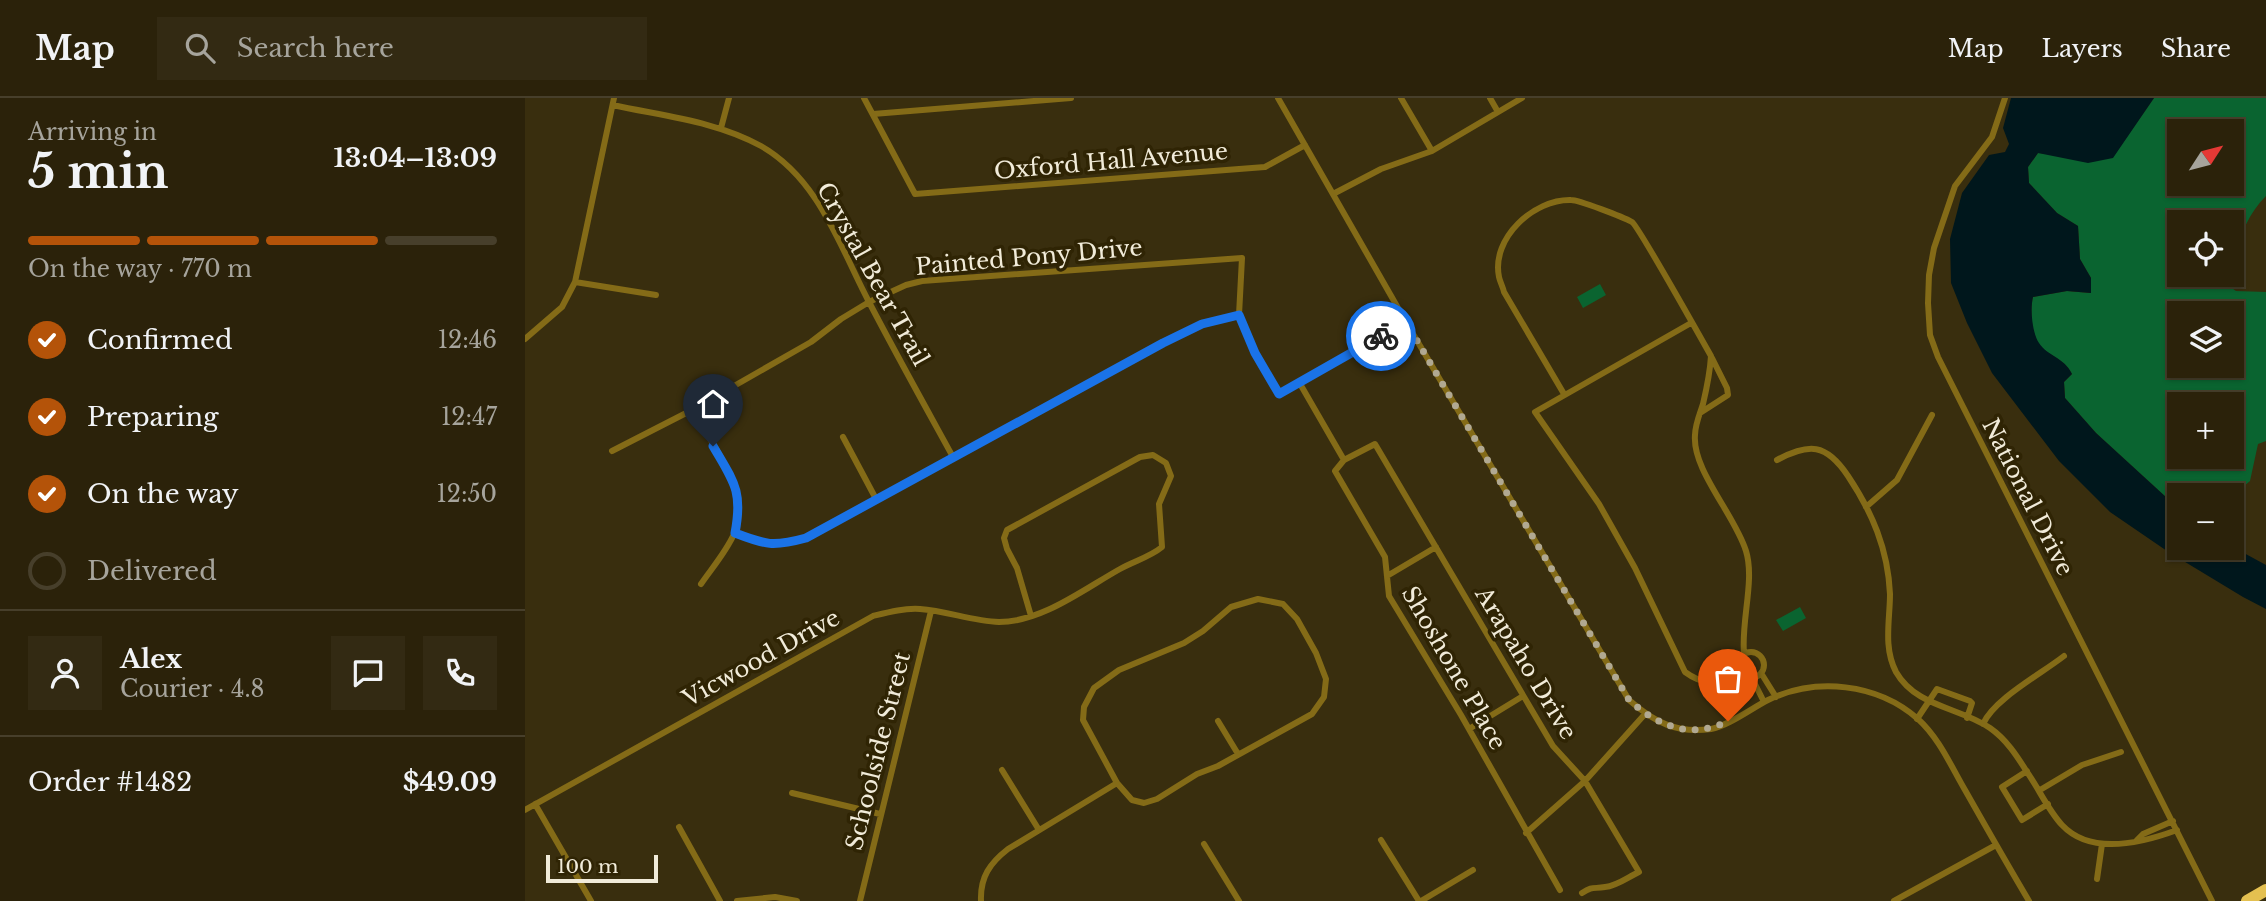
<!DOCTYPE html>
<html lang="en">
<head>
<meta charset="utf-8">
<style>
	:root { --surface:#2b220a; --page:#332a13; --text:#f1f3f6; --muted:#a6a49c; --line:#473f2b; --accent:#b45309 }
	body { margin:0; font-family:"Libre Baskerville",serif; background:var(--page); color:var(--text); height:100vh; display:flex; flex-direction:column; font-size:26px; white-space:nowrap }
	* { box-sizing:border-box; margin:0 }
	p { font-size:23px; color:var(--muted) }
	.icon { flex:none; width:38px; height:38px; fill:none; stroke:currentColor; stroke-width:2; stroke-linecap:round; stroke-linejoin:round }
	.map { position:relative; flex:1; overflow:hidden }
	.side { display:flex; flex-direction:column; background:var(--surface); width:525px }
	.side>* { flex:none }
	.needle { width:46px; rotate:54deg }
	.tools { position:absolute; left:1642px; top:21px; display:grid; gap:14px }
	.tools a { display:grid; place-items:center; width:77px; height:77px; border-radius:0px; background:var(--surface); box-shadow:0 2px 5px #0004,0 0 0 2px var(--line); font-size:35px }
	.scale { position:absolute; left:21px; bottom:18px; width:112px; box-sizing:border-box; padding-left:7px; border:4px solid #f1ebd9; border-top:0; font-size:19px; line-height:24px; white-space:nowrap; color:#f1ebd9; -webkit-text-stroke:5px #2f2404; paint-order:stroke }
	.pin { position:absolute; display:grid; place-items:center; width:60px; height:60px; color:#fff; margin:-72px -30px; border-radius:50% 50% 50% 0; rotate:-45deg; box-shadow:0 0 7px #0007 }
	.pin .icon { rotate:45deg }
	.courier { position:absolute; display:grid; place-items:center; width:70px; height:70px; margin:-35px; border:5px solid #1a73e8; border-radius:50%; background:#fff; color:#222; box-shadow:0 2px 9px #0007 }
	.summary em { font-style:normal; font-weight:700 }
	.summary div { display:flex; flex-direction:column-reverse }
	.summary { display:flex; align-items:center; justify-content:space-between; height:119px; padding:0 28px }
	h1 { font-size:46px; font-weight:700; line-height:52px }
	.bar { display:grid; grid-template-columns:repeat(4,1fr); gap:10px 7px; align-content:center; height:84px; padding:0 28px }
	.bar i { height:9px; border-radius:5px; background:var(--line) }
	.bar .on { background:var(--accent) }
	.bar p { grid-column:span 4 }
	.line { display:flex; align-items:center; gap:18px; padding:0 28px; border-top:2px solid var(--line) }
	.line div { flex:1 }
	.round { display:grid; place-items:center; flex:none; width:74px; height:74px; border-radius:0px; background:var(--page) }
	ol { padding:0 28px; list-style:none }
	li { display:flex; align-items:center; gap:21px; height:77px }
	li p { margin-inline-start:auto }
	li .icon { padding:7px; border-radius:50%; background:var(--accent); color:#fff; stroke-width:4 }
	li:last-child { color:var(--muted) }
	li i { width:38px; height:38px; border:4px solid var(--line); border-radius:50% }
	header { display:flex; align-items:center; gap:42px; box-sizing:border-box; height:98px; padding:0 35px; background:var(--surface); border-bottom:2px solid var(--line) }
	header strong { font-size:33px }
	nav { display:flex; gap:38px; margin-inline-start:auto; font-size:24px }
	.search { width:490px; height:63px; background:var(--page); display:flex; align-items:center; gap:18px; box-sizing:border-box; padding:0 24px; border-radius:0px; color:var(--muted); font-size:26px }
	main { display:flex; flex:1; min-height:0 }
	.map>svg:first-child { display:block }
	.green { fill:#0a6430; fill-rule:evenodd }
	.water { fill:#00171c }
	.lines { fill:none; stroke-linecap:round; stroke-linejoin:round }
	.street { stroke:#846b17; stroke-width:6 }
	.highway { stroke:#e4c050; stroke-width:12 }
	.done { stroke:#b1a992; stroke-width:7; stroke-dasharray:0 12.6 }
	.route { stroke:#1a73e8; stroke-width:9 }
	.labels { text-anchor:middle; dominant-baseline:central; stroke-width:7; stroke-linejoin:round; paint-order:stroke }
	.street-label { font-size:23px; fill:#f1ebd9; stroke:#2f2404 }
</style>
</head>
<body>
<header>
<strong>Map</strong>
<div class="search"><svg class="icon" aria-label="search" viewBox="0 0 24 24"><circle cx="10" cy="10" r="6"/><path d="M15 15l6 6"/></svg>Search here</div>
<nav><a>Map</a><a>Layers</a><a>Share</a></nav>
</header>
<main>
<section class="side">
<div class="summary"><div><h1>5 min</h1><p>Arriving in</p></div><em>13:04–13:09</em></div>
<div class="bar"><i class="on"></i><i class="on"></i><i class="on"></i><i></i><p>On the way · 770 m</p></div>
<ol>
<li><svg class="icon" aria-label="check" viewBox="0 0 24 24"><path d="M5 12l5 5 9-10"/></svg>Confirmed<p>12:46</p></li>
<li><svg class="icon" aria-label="check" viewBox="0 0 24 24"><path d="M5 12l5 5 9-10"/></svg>Preparing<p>12:47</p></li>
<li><svg class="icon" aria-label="check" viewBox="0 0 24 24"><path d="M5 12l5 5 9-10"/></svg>On the way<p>12:50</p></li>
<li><i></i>Delivered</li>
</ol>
<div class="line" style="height:126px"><a class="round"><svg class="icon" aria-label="person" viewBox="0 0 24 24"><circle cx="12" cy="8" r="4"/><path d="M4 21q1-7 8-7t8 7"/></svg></a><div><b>Alex</b><p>Courier · 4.8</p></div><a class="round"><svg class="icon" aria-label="chat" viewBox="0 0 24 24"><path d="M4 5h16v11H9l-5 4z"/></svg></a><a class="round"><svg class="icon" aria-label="phone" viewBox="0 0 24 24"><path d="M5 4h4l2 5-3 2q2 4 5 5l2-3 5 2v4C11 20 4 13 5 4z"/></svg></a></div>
<div class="line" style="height:91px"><div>Order #1482</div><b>$49.09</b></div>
</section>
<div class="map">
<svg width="1741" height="803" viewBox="0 0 1741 803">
	<rect width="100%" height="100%" fill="#392e0e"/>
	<path class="green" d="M1629 0H1741V98C1721 118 1714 142 1706 169V124H1654V177H1704L1701 186 1711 193 1741 194V343L1733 346 1725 383 1706 399V397H1654V411L1571 335 1540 300 1539 284 1547 276C1539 259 1521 258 1513 245 1506 233 1505 212 1508 199L1542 193 1565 195 1566 180 1555 161 1553 128 1532 115 1504 85 1503 69 1513 55 1587 60ZM1654 33H1706V86H1654ZM1654 215H1706V268H1654ZM1654 306H1706V359H1654Z
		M1075 186 1081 197 1058 210 1052 199Z
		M1275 509 1281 520 1258 533 1251 522Z"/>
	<path class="water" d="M1486 0H1629L1588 60 1563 65 1513 55 1503 69 1504 85 1532 115 1553 128 1555 161 1566 180V195L1542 193 1508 199C1505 211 1507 234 1514 245 1522 258 1539 259 1547 276L1539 284 1540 300 1571 335 1654 411V450H1706V448L1741 467V511L1718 499 1642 453 1585 414 1534 363 1467 275 1442 225 1426 185 1425 141 1437 95 1464 57 1480 54 1484 46 1478 30Z"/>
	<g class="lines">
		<path class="street" d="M339 0 390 96 740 69 780 47
			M753 0 881 224 1104 602C1129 624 1152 636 1186 631 1203 628 1227 610 1243 602 1291 579 1352 585 1393 621 1414 640 1426 668 1440 692 1461 729 1482 766 1504 803
			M876 0 907 53
			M965 0 973 14
			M1480 0 1467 39 1430 88 1409 150 1404 177 1403 205 1405 237 1413 259 1687 803
			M88 7C137 18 191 23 236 48 294 81 315 149 344 204 371 256 400 308 428 359
			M348 16 546 0
			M196 30 204 0
			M808 96 856 71 907 53 997 0
			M50 184 131 197
			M1166 225 1010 314 1074 406 1110 470 1160 574C1182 590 1191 583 1213 573
			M0 241 37 209 50 184 89 0
			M774 284 819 362
			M1039 296 979 194C978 189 975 184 974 179 966 140 1009 101 1046 102 1054 102 1098 119 1107 124 1113 128 1177 242 1186 258 1185 275 1182 289 1178 306 1175 315 1170 327 1170 337 1167 372 1210 417 1221 453 1230 482 1216 523 1219 555
			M167 312C187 346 227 395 209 436 201 454 187 470 176 486
			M1175 315 1203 297 1202 290 1187 260
			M318 339 351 401
			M87 353 167 312 286 244 316 221 344 204 381 187 397 183 717 160 714 217 730 255 754 296 881 224
			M1252 362C1284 345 1301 345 1323 378 1347 414 1363 451 1365 496 1365 522 1358 549 1371 574 1391 609 1434 609 1465 630 1481 641 1492 658 1502 674 1514 691 1523 712 1537 727 1566 758 1617 745 1652 732
			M1341 409 1372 382 1407 317
			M210 435C242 448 247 449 281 440L638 245 677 226 714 217
			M862 478 911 449
			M733 501 758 506 772 521 791 555 801 581 799 599 787 616 693 668 672 676 632 701 619 705 607 702 592 685 558 622 559 609 569 590 594 572 659 545 678 533 706 509Z
			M1213 567a13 13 0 1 1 26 0a13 13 0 1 1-26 0Z
			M1236 575 1251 599
			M1227 580 1239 604
			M1392 621 1412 591 1445 603 1447 605 1442 620
			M693 623 713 656
			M1458 626C1469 601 1516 576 1539 558
			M944 631 998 598
			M477 672 514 732
			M1502 673 1477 689 1497 722 1523 706
			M1515 692 1557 667 1596 654
			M267 695 355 716
			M10 706 66 803
			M0 712 348 518C364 514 379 510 395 511 422 513 447 523 474 524 517 524 559 491 595 471 609 463 625 459 637 449L634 406 646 378 641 365 628 357 615 359 482 432 479 440 482 451 492 470 506 518
			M154 729 195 803
			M1001 735 1060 683 1120 616
			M856 742 894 803
			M1612 742 1618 736 1648 723
			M679 746 714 803
			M1572 781 1577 746
			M1035 792 936 617 864 498 860 459 810 373 819 362 850 346 1028 648 1060 683 1114 774C1103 779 1092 788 1080 789 1068 791 1068 788 1057 795
			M212 803 250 799 272 803
			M335 803 406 513
			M456 803C455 779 465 765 483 751L592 685
			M896 803 948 772
			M1369 803 1471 747"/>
		<path class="highway" d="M1722 803 1741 792"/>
	</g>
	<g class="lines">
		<path class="done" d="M856 238 881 224 1104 602C1133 628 1166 642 1203 623"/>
		<path class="route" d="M188 348C209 384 218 393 210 435 241 447 248 449 281 440L638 245 677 226 714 217 730 255 754 296 856 238"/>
	</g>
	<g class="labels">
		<g class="street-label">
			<text transform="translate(586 63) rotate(-5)">Oxford Hall Avenue</text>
			<text transform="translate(504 159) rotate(-5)">Painted Pony Drive</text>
			<text transform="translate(348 176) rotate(61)">Crystal Bear Trail</text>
			<text transform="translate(1503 399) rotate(63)">National Drive</text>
			<text transform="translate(236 560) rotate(-29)">Vicwood Drive</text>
			<text transform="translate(1001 565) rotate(59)">Arapaho Drive</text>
			<text transform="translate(929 570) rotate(60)">Shoshone Place</text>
			<text transform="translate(353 653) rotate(-76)">Schoolside Street</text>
		</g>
	</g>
</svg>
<div class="tools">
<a><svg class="needle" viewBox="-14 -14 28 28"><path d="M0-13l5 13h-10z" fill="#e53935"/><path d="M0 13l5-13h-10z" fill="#a6a49c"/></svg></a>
<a><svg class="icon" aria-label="locate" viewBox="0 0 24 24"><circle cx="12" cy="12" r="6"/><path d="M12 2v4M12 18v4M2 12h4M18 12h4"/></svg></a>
<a><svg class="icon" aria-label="layers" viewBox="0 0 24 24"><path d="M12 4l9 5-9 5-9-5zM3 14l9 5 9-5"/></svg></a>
<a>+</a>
<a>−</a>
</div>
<div class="scale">100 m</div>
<div class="pin" style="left:1203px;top:623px;background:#ea580c"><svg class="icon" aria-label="bag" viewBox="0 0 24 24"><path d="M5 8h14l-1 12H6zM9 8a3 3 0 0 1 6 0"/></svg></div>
<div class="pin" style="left:188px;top:348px;background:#1f2937"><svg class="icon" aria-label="home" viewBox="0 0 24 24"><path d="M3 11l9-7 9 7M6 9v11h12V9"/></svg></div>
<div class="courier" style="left:856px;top:238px"><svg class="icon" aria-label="bike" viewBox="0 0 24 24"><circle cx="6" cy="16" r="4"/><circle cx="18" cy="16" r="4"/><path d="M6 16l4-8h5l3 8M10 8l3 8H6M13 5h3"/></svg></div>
</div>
</main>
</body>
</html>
